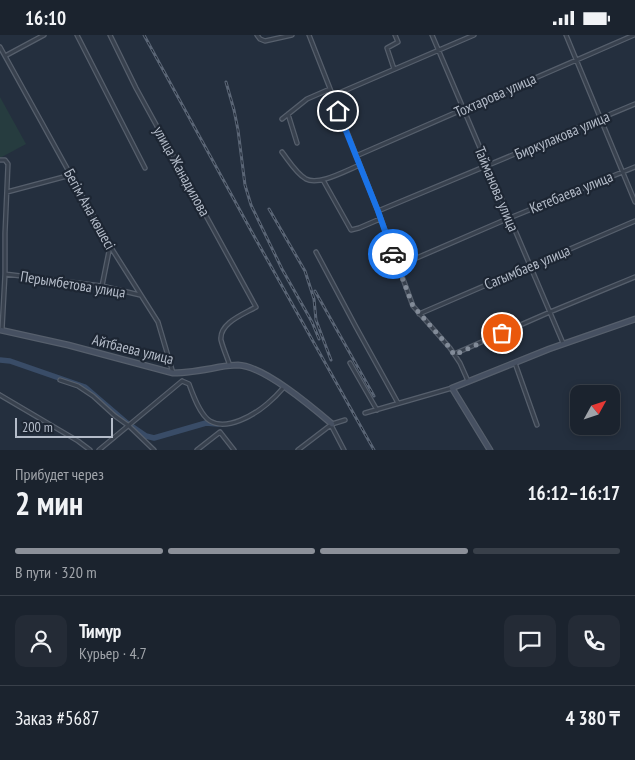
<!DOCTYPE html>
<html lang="ru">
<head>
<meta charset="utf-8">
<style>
	:root { --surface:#1b232e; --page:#242b36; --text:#f1f3f6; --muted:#a0a4aa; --line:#39404a; --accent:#8c9099 }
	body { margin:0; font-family:"PT Sans Narrow",sans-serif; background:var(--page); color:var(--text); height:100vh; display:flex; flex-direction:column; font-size:19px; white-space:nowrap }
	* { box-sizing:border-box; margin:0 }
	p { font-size:16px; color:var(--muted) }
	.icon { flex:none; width:28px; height:28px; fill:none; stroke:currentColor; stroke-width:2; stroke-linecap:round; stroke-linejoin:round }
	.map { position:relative; height:415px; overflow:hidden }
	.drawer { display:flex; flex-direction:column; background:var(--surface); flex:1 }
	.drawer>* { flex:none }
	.needle { width:32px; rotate:50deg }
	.buttons { position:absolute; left:570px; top:350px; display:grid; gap:10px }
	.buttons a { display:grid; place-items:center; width:50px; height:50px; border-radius:10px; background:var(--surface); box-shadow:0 2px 8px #0003,0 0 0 1px var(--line); font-size:25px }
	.scale { position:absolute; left:15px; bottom:12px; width:98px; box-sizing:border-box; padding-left:5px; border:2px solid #b4bcc9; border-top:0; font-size:14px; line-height:18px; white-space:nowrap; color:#b4bcc9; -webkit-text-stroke:4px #1d2633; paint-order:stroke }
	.pin { position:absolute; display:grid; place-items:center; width:42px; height:42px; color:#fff; margin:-21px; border:2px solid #fff; border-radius:50%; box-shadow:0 1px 5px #0007 }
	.courier { position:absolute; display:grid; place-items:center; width:50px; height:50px; margin:-25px; border:4px solid #1a73e8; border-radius:50%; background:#fff; color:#222; box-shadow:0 1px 6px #0007 }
	.overview em { font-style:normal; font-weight:700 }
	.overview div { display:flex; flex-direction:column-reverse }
	.overview { display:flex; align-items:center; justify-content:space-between; height:85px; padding:0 15px }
	h1 { font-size:32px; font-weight:700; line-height:38px }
	.bar { display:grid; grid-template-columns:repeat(4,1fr); gap:8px 5px; align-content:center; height:60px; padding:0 15px }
	.bar i { height:6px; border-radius:4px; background:var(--line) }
	.bar .current { background:var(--accent) }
	.bar p { grid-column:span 4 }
	.line { display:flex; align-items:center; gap:12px; padding:0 15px; border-top:1px solid var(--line) }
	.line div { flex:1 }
	.round { display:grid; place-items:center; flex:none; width:52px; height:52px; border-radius:10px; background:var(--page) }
	.status { display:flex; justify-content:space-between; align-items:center; height:35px; padding:0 25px; background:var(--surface); direction:ltr }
	.status svg { height:14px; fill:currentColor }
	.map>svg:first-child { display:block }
	.green { fill:#263c3f }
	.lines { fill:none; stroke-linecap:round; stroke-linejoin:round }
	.river { stroke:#394c67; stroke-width:5.5 }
	.street-casing { stroke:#565f6c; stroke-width:5.5 }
	.secondary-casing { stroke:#565f6c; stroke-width:7 }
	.street { stroke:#38414e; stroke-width:3 }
	.secondary { stroke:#465061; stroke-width:4.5 }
	.rail-casing { stroke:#5a6575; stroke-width:3 }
	.rail { stroke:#1d2633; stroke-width:1; stroke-dasharray:4; stroke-linecap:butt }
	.done { stroke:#828b98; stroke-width:5; stroke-dasharray:0 9 }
	.route { stroke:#1a73e8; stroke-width:6 }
	.labels { text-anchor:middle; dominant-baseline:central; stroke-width:4.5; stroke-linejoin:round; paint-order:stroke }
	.street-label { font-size:15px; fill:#b4bcc9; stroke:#1d2633 }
</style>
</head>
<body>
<div class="status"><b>16:10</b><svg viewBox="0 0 49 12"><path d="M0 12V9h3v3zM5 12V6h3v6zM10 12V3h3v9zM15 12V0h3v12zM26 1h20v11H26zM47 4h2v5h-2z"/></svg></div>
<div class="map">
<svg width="635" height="415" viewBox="0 0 635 415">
	<rect width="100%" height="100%" fill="#242f3e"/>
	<path class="green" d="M0 62 26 109 0 123Z"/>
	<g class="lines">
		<path class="river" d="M0 325 10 326 85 352 127 388 146 401 154 403 206 388 218 389"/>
		<defs>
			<path id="street" d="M77 0 145 133
				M110 0 136 53 256 272C244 279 219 288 221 305 223 313 227 322 230 331
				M257 0 260 4 265 6 292 0
				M309 0 378 176 413 271 450 313 460 328 468 346
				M432 0 563 308
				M566 0 635 167
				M0 12 110 211 158 287 173 338
				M5 21 44 0
				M394 34 387 13 398 7 395 0
				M332 61 474 0
				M288 79 297 108
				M282 84 307 64 330 54
				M282 117C289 126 296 138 306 144 319 151 347 135 360 130
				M356 121 634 0
				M0 125H5L8 129 5 198V239L2 295
				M323 145 351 195 359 193 380 184
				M7 157 71 140
				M378 176 635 69
				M316 217 356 292 398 368
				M398 231 507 184 635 132
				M5 239 102 251 140 260
				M102 251 110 211
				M419 279 635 186
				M454 319 550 277 635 242
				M350 328 377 375
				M515 328 537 390
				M60 345 78 351 93 361 115 381 129 391 154 415
				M182 346 189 349C193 360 200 380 210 386 227 396 254 380 267 369 273 364 279 358 284 352
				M0 360 78 406 90 415
				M365 378 452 353
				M331 390 344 415
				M99 415 182 346
				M197 415 220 397 234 415
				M298 415 332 389 345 385"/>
			<path id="secondary" d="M0 295 68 310 173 338C189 338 204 335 219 332 225 331 232 330 238 330 264 331 312 372 332 389
				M490 415 452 353 549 314 635 284"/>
		</defs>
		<use href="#street" class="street-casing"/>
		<use href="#secondary" class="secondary-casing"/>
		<use href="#street" class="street"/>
		<use href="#secondary" class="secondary"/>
		<defs>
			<path id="rail" d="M144 0 254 201 374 415
				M226 47 234 75 238 95 245 150 251 170 282 234 312 287 319 304
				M269 174 305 236 314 264 316 285 331 325
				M315 256 374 361"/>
		</defs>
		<use href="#rail" class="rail-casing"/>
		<use href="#rail" class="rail"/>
	</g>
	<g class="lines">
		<path class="done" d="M393 219 413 271 450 313 454 320 502 298"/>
		<path class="route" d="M338 76 378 176 393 219"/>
	</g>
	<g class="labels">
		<g class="street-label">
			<text transform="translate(495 60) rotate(-24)">Тохтарова улица</text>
			<text transform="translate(562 100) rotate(-23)">Биркулакова улица</text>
			<text transform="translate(182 136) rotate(61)">улица Жанадилова</text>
			<text transform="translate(497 154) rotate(67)">Тайманова улица</text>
			<text transform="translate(571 157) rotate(-22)">Кетебаева улица</text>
			<text transform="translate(90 174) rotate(61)">Бегім Ана көшесі</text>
			<text transform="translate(527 232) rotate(-23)">Сагымбаев улица</text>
			<text transform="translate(73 249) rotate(9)">Перымбетова улица</text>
			<text transform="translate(133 314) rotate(14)">Айтбаева улица</text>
		</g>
	</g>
</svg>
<div class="buttons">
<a><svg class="needle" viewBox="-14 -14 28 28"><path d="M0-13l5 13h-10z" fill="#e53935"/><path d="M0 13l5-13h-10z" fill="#a0a4aa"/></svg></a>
</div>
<div class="scale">200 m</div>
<div class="pin" style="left:502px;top:298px;background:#ea580c"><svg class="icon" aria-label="bag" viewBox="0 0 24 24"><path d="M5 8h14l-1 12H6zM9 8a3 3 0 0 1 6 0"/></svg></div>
<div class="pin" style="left:338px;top:76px;background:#1f2937"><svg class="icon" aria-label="home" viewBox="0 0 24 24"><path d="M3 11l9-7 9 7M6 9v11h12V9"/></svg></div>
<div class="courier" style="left:393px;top:219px"><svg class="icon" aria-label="car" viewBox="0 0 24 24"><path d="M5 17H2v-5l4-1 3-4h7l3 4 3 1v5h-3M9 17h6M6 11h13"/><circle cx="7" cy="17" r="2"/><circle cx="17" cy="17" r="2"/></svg></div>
</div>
<section class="drawer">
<div class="overview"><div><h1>2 мин</h1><p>Прибудет через</p></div><em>16:12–16:17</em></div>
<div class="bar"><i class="current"></i><i class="current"></i><i class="current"></i><i></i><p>В пути · 320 m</p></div>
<div class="line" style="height:90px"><a class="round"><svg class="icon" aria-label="person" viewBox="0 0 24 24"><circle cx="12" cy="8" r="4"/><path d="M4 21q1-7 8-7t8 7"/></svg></a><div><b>Тимур</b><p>Курьер · 4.7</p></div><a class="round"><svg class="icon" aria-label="chat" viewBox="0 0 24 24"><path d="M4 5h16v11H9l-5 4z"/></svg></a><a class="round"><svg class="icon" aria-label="phone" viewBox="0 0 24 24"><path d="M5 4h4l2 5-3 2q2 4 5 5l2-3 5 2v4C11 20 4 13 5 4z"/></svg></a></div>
<div class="line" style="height:65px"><div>Заказ #5687</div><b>4 380 ₸</b></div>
</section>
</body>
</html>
